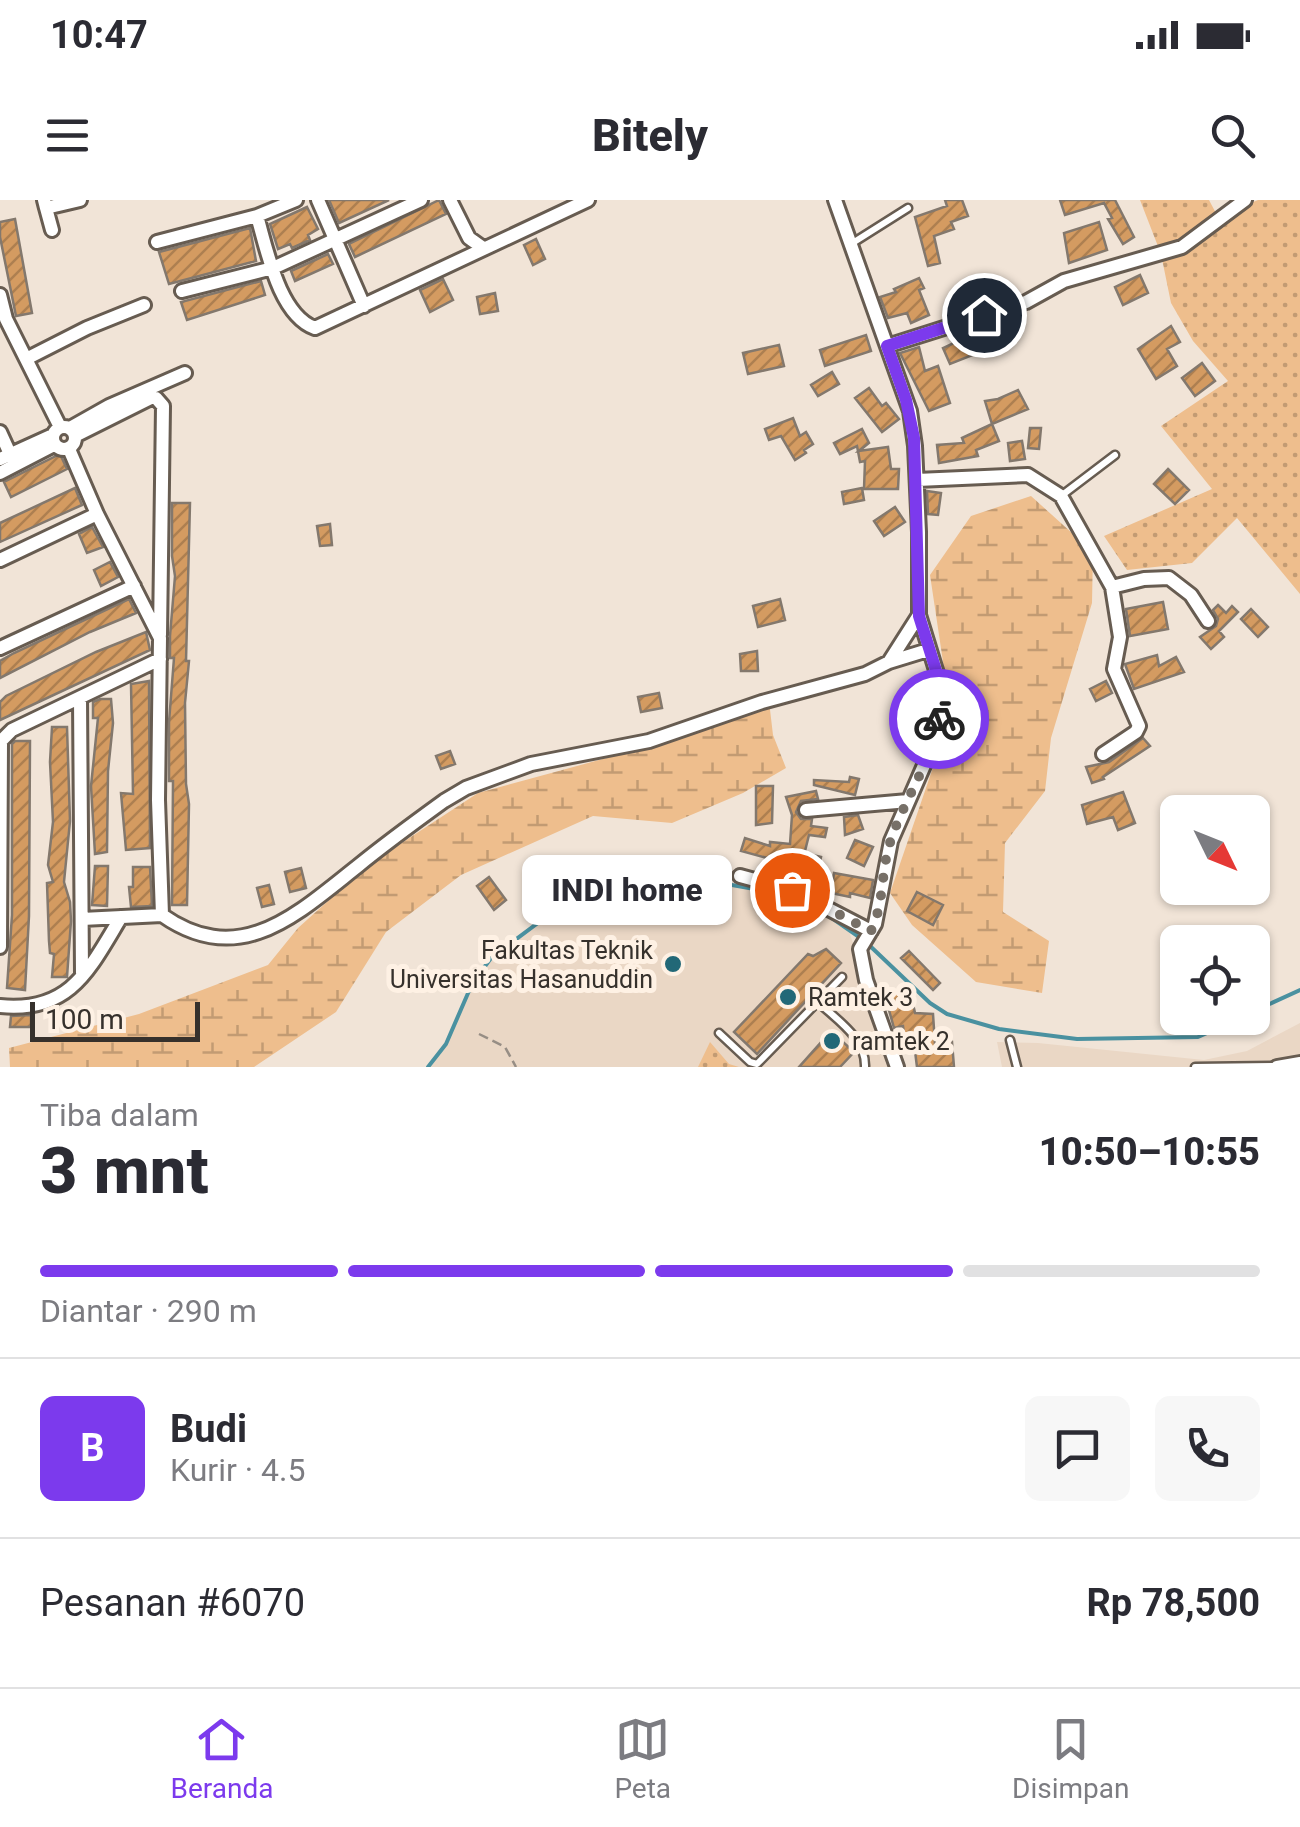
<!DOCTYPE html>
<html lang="id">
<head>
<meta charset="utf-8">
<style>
	:root { --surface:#fff; --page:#f7f7f7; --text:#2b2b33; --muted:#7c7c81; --line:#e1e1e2; --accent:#7c3aed }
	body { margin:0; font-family:Roboto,sans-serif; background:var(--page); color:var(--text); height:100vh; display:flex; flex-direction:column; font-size:38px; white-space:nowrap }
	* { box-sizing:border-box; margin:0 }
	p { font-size:32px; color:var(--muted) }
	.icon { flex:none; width:55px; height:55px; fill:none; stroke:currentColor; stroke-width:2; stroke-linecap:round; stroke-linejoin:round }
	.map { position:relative; height:867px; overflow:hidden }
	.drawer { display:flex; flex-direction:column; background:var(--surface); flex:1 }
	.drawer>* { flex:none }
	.needle { width:65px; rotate:133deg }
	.fabs { position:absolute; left:1160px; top:595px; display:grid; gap:20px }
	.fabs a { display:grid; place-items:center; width:110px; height:110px; border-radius:15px; background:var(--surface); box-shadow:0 2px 8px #0004; font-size:50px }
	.scale { position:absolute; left:30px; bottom:25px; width:170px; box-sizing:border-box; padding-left:10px; border:5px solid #36312c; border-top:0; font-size:28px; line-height:35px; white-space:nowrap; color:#36312c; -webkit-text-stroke:8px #fef1e4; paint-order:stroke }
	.pin { position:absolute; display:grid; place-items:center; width:85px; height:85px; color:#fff; margin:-42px; border:5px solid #fff; border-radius:50%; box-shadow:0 2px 10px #0007 }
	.courier { position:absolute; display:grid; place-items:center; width:100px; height:100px; margin:-50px; border:8px solid #7c3aed; border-radius:50%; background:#fff; color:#222; box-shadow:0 2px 12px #0007 }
	.bubble { position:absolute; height:70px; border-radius:15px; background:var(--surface); box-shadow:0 2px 8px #0004; font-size:32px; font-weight:800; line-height:70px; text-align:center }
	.overview em { font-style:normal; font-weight:800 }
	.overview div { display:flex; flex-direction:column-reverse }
	.overview { display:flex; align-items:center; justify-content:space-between; height:170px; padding:0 40px }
	h1 { font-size:65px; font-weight:800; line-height:75px }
	.bar { display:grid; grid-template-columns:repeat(4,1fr); gap:15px 10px; align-content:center; height:120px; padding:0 40px }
	.bar i { height:12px; border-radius:8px; background:var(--line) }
	.bar .on { background:var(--accent) }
	.bar p { grid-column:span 4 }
	.line { display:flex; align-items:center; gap:25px; padding:0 40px; border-top:2px solid var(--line) }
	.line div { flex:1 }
	.round { display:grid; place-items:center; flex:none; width:105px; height:105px; border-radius:15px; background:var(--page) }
	.status { display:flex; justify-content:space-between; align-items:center; height:70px; padding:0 50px; background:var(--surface); direction:ltr }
	.status svg { height:28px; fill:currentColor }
	header { display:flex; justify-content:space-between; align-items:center; height:130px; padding:0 40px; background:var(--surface); font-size:45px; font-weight:800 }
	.tabs { display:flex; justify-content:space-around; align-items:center; height:140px; border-top:2px solid var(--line); background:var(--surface); font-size:28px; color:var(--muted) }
	.tabs a { display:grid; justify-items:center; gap:5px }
	.tabs .on { color:var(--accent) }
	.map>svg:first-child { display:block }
	.built { fill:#ead7c5 }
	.grass { fill:url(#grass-dots) }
	.wetland { fill:url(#wetland-marsh) }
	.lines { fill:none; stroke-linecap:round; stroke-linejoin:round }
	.stream { stroke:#4a91a0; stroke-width:4 }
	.building { fill:url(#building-hatch); stroke:#83786d; stroke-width:2.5 }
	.service-casing { stroke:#675c51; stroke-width:11 }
	.minor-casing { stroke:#675c51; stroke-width:18 }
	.path { stroke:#978e85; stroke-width:2.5; stroke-dasharray:10 5; stroke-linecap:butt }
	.service { stroke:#fff; stroke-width:6 }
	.minor { stroke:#fff; stroke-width:12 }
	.done { stroke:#777068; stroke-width:10; stroke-dasharray:0 18 }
	.route { stroke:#7c3aed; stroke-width:12 }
	.poi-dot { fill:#226877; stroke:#fef1e4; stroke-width:4 }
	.labels { text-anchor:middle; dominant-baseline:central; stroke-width:10; stroke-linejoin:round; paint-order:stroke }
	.poi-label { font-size:25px; fill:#36312c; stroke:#fef1e4; text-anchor:start }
</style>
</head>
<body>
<div class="status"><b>10:47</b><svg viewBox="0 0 49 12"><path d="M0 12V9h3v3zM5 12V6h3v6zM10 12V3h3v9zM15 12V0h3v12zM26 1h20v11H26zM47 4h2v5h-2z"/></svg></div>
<header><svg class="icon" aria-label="menu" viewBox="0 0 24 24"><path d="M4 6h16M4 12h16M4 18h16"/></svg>Bitely<svg class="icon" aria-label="search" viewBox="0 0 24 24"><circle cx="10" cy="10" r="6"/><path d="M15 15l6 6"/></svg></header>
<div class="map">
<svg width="1300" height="867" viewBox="0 0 1300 867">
	<defs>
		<pattern id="grass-dots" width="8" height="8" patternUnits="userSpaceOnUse" patternTransform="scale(2.5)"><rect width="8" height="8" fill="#eebe8d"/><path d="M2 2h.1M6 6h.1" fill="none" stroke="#c29b73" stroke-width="1.8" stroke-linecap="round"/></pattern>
		<pattern id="wetland-marsh" width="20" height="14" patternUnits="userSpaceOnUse" patternTransform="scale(2.5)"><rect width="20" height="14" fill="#eebe8d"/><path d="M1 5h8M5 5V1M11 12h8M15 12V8" fill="none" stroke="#c29b73"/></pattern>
		<pattern id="building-hatch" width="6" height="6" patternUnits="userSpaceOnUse" patternTransform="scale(2.5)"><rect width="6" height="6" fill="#d49b61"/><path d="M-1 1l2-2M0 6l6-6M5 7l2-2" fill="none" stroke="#ad7f50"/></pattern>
	</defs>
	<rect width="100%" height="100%" fill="#f1e4d7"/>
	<path class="built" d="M639 669 686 671 732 685 791 696 848 728 894 867H428L446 844 472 784 491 758 564 700 603 680Z
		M1300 823V867H1002L997 842 1038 843 1204 860 1247 851Z"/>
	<path class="grass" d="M1140 0H1209L1218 17 1258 0H1300V394L1237 318 1192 363 1127 370 1104 336 1212 289 1161 226 1228 181 1193 141 1171 103 1161 54Z
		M710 842 729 864 739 867H698Z"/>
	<path class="wetland" d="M1031 296 1093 352 1092 403 1051 538 1045 591 1005 643 1003 712 1049 741 1042 793 976 782 912 725 890 693 951 515 930 375 971 316Z
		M769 501 773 535 786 568 743 593 672 623 593 616 461 675 386 732 336 812 254 867H10L9 848 139 814 268 765 298 728 368 665 478 593 654 545Z"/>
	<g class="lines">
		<path class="stream" d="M829 716 862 739
			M869 745 930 803 947 814 999 829 1077 839 1198 837 1241 818
			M1252 812 1300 790
			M428 867 446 844 472 784 491 758 582 690 639 669 686 671 732 685 789 695"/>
	</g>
	<path class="building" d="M329 0H389L339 23Z
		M439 0 446 14 355 57 349 44Z
		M945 0H962L968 16 951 22 954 29 934 36 940 63 928 66 915 17 947 6Z
		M1060 0H1115L1134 37 1123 44 1108 19 1112 18 1104 3 1065 15Z
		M307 7 318 29 308 35 310 40 292 48 290 44 278 49 270 24Z
		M15 19 32 113 16 116 0 37V22Z
		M1099 22 1107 50 1069 63 1064 33Z
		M250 28 256 61 169 84 159 52Z
		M536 39 545 59 533 65 524 45Z
		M328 54 333 64 295 81 291 71Z
		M1140 75 1148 93 1123 105 1115 87Z
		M919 78 924 88 919 90 929 115 911 123 907 113 888 118 880 97 896 92 894 89Z
		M443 79 453 100 430 112 420 90Z
		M261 81 265 95 187 120 181 102Z
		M495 93 498 111 480 114 477 97Z
		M1171 126 1180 142 1167 149 1177 166 1156 179 1138 149Z
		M973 134 980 152 950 164 943 148Z
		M866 135 871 151 825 166 820 150Z
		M779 145 784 166 748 174 743 153Z
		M919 147 925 171 938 166 950 203 929 211 900 153Z
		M1202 163 1215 181 1195 196 1182 178Z
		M832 172 839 184 818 196 811 185Z
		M869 188 882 206 886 203 899 219 882 232 855 198Z
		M1018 190 1028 209 992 224 985 201 998 199Z
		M793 218 800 236 806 232 813 244 804 250 806 253 795 260 781 236 769 240 765 229Z
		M992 224 999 241 976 250 978 256 939 263 937 245 964 243 962 238Z
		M1030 228H1041L1039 249 1028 248Z
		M862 229 869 243 859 251 888 247 891 269H899L898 289H864L865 261 860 262 857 246 840 254 834 243Z
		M1022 241 1025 259 1010 261 1008 243Z
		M60 254 67 269 11 297 4 282Z
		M1168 269 1189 290 1175 304 1154 284Z
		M75 288 82 305 0 342V323Z
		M862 288 864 300 844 304 842 292Z
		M927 291 941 293 938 315 928 314Z
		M172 303H190L186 461H189L185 503 186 584 189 604 187 705H172L173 581H169V522L174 458H170V436L175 376 172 356Z
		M895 307 905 322 884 336 874 321Z
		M330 324 332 345 320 346 317 326Z
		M92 327 103 347 87 353 79 334Z
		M110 362 118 377 101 386 94 370Z
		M129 399 136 413 90 432 0 478V461L14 453Z
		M780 399 785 420 758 427 753 406Z
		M1163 402 1168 429 1130 436 1126 409Z
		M1218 405 1226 413 1232 406 1238 412 1219 431 1224 437 1211 449 1200 437 1216 426 1218 419 1213 410Z
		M1251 409 1268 427 1258 437 1241 419Z
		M146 432 150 450 0 520V502L6 496 96 452Z
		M757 451 758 471H741L740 454Z
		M1157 455 1159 466 1176 457 1184 472 1134 489 1125 464Z
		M149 481 150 648 126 650 121 593 133 594 131 484Z
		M1106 481 1112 493 1096 501 1090 489Z
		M659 493 662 508 641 512 638 497Z
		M100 499H111L113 523 108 571 107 652 95 654 91 586 98 518H93V502Z
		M52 527H67L70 621 64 682 70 702 71 721 67 777H52L54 754 50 753 49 741 47 683 53 682 48 665 53 622 50 562Z
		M1143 538 1150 546 1103 577 1104 579 1092 583 1086 567 1109 562Z
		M15 541H30L29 716 25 790 7 788 12 715V544Z
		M450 551 455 564 441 569 436 556Z
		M850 577 859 579 855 595 814 585V580L849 582Z
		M756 586H773L772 623 756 625Z
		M816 591 818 599 801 601 796 612 801 619H812L811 626 827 628 825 637 809 635 804 655H781L777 674 764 671 767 658 741 651 745 638 770 646V642L790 644 792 615 786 597Z
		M1123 592 1135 623 1118 630 1113 617 1087 624 1082 605Z
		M858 615 863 629 845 635 844 617Z
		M855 640 873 647 864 666 847 658Z
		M808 654 821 657 816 681 803 679Z
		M95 666H108L107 706 92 705Z
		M133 667H150L152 706 131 707 129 687H133Z
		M301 668 306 688 290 692 285 672Z
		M834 673 873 680 870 698 850 693V697L831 693Z
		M489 677 506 700 494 710 477 686Z
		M269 685 274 704 262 707 257 688Z
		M917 692 943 705 933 725 907 711Z
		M826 749 841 763 757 854 734 832 808 754 813 756Z
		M909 751 940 783 933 790 901 758Z
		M910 790 915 813 933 814 935 844 952 842 954 867H917L915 851 906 850 903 826 894 828 885 796Z
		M31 815V827H10L11 816Z
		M831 831 854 852 840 867H799Z"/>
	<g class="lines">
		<defs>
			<path id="service" d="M851 44 908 8
				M1061 296 1115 255
				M818 802C837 820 866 838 865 867
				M719 833 750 862 757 864 842 777
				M1010 840 1017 867
				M1195 867 1277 866"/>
			<path id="minor" d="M44 0 46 8 80 0
				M318 0 364 106
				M450 0 469 38 483 48
				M835 0 910 211 915 246 919 332V415L939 480 941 503 932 547 891 641 875 724 860 749 866 780 897 867
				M46 8 52 30
				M257 16C267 50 279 115 315 128L588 0
				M157 42 257 16 296 0
				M182 91 273 68 421 0
				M0 95 6 119 60 227
				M887 146 1026 102 1064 81 1182 47 1245 0
				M26 159 87 128 144 105
				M53 238a11 11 0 1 1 22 0a11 11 0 1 1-22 0Z
				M70 228 109 206 185 173
				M0 232 10 254
				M75 236 151 198H156L163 206 160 435
				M69 249 97 314 160 438 158 600 162 715C240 770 297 714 358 666 386 643 415 622 444 601L466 588 531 564 649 541 762 502 865 474 889 462 928 450
				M0 259 53 235
				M0 273 54 245
				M917 280 1028 275 1061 296 1112 387 1120 437 1114 469 1139 526 1136 532 1103 554
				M0 360 97 314
				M1112 387 1144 379 1169 378 1191 395 1208 421
				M0 448 134 386
				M889 462 919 415
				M80 498 82 773
				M806 610 908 601
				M740 676 792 690 871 731
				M82 719 162 715
				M0 747 1 541 12 530 160 459
				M0 806C70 813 89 770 121 717
				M1277 867 1300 863"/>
		</defs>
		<use href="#service" class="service-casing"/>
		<use href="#minor" class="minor-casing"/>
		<path class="path" d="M479 834 505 847 516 867"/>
		<use href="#service" class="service"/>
		<use href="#minor" class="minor"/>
	</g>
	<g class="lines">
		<path class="done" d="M792 690 871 731C884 704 881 674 889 646 902 602 931 564 939 519"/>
		<path class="route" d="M939 519V480L919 416 914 238 906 200 887 146 984 115"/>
	</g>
	<g class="poi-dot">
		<circle cx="673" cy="764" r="10"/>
		<circle cx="788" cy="797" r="10"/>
		<circle cx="832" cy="841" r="10"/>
	</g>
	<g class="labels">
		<g class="poi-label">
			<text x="653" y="750" text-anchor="end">Fakultas Teknik<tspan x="653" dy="29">Universitas Hasanuddin</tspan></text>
			<text x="808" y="797">Ramtek 3</text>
			<text x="852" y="841">ramtek 2</text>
		</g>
	</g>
</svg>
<div class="fabs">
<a><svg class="needle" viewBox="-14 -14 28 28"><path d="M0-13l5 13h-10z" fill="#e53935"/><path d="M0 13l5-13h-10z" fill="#7c7c81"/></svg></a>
<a><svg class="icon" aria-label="locate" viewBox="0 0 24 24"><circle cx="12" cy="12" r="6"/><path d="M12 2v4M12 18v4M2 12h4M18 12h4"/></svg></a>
</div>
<div class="scale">100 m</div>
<div class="pin" style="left:792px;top:690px;background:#ea580c"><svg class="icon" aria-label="bag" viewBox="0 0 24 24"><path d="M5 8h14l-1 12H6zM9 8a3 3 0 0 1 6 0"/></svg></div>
<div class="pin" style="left:984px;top:115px;background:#1f2937"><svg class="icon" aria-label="home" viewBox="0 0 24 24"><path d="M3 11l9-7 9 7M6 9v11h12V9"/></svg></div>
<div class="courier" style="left:939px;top:519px"><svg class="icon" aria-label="bike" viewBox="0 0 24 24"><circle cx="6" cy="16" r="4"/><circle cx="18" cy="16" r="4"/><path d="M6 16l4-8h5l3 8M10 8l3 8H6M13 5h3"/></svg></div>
<div class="bubble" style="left:522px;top:655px;width:210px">INDI home</div>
</div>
<section class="drawer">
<div class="overview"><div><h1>3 mnt</h1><p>Tiba dalam</p></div><em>10:50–10:55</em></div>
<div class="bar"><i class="on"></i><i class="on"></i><i class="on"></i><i></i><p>Diantar · 290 m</p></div>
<div class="line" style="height:180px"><b class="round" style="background:var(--accent);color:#fff">B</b><div><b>Budi</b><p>Kurir · 4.5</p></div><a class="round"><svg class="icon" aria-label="chat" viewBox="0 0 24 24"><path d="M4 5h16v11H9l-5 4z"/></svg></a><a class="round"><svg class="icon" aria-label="phone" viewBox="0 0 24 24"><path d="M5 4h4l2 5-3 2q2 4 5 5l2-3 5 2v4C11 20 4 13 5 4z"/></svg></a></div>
<div class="line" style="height:130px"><div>Pesanan #6070</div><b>Rp 78,500</b></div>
</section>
<nav class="tabs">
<a class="on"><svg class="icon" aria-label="home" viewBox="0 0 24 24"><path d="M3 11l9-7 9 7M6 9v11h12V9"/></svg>Beranda</a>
<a><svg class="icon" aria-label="map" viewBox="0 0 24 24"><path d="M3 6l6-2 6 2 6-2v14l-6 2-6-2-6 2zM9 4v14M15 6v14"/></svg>Peta</a>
<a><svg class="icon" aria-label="saved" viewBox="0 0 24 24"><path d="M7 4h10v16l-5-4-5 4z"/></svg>Disimpan</a>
</nav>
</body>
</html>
